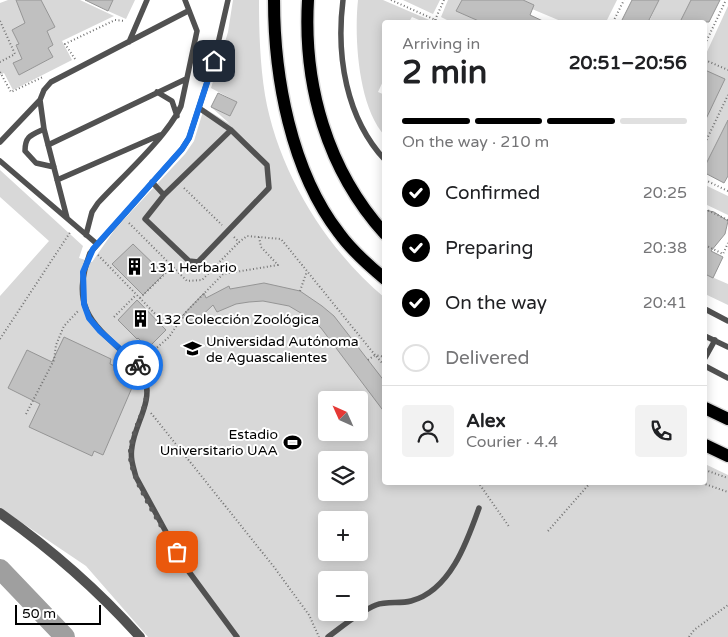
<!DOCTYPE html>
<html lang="en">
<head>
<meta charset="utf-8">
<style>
	:root { --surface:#fff; --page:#f2f2f2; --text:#202124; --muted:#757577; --line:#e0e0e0; --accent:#000 }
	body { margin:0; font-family:"Varela Round",sans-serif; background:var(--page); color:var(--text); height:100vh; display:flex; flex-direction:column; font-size:19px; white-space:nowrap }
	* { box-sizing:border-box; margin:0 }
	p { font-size:16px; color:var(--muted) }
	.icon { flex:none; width:28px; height:28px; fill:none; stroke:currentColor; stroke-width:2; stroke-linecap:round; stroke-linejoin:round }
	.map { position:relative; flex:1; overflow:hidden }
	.drawer { position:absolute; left:382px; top:20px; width:325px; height:465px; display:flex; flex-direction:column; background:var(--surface); border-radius:5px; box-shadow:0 2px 12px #0003 }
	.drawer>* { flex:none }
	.needle { width:32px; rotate:315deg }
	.fabs { position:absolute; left:318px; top:391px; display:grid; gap:10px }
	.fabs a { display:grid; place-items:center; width:50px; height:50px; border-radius:5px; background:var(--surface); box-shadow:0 2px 12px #0003; font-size:25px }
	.scale { position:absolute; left:15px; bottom:12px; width:86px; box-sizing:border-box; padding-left:5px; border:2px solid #000; border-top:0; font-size:14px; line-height:18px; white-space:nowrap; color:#000; -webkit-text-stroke:4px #fff; paint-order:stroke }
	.pin { position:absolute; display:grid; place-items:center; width:42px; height:42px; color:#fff; margin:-21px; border-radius:10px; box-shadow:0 2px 8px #0006 }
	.courier { position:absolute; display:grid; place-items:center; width:50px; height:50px; margin:-25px; border:4px solid #1a73e8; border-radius:50%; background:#fff; color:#222; box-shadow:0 1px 6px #0007 }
	.summary em { font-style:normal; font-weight:700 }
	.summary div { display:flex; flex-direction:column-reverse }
	.summary { display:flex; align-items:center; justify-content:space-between; height:85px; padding:0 20px }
	h1 { font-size:32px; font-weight:700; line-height:38px }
	.bar { display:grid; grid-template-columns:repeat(4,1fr); gap:8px 5px; align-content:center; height:60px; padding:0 20px }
	.bar i { height:6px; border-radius:4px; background:var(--line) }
	.bar .current { background:var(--accent) }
	.bar p { grid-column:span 4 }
	.line { display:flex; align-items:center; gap:12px; padding:0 20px; border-top:1px solid var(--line) }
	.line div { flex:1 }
	.round { display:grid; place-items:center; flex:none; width:52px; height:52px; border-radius:5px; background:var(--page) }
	ol { padding:0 20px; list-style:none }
	li { display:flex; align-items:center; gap:15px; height:55px }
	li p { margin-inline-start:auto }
	li .icon { padding:5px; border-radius:50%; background:var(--accent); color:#fff; stroke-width:4 }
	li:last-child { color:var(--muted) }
	li i { width:28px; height:28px; border:2px solid var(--line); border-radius:50% }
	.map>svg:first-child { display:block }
	.green { fill:#d8d8d8; fill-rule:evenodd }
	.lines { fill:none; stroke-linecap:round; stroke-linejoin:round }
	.river { stroke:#9f9f9f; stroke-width:20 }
	.building { fill:#c0c0c0; stroke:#959595 }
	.primary-casing { stroke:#dbdbdb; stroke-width:15 }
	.path { stroke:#737373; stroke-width:2; stroke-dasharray:1 2.5; stroke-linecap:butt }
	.lane { stroke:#515151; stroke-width:5.5 }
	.street { stroke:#515151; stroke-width:10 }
	.primary { stroke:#000; stroke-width:12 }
	.done { stroke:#595959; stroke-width:5; stroke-dasharray:0 9 }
	.route { stroke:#1a73e8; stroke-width:6 }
	.labels { text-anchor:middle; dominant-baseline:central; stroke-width:4; stroke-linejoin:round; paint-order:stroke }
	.poi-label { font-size:14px; fill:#000; stroke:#fff; text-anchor:start }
</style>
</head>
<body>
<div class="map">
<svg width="728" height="637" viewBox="0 0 728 637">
	<rect width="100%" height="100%" fill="#fff"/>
	<path class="green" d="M8 0H16L20 9 41 0H80L114 16 62 41 72 60 13 90 4 73 0 75V3ZM47 12 55 27 47 31 53 45 48 48 53 57 19 75 13 64 22 59 16 46 19 44 12 30Z
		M113 0H135L126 19 108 11Z
		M233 0H259C259 32 260 63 265 95 278 171 326 249 385 298V482H705V464L728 475V637H148L86 566 0 508V296L49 241 0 197V170L83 246 79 258 92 262 115 229 185 154 194 141 204 108 230 124 211 107 230 116 237 102 211 88 228 32ZM326 400H359V432H326ZM326 460H359V492H326ZM326 520H359V552H326ZM326 580H359V612H326Z
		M358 0H383L434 22H424L412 17 409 22H385V77L378 92 385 95V136C358 107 354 37 358 0Z
		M403 0H440L433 14Z
		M448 0H462L456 11 476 20 475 22H451L441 17Z
		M523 0H617L606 22H563L532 9 534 5Z
		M659 0H691L680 22H649Z
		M728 6V120L705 166V56Z
		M705 185 728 196V215L705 204Z
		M705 274 728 284V305L705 294Z"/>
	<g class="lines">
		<path class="river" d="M0 569 65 637"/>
	</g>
	<path class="building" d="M16 0H41L55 27 47 31 53 45 48 48 53 57 19 75 13 63 22 59 16 45 19 44 12 30 25 23Z
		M85 0H113L108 11Z
		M462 0H523L534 5 530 15 545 22H481L456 11Z
		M632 0H659L648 22H621Z
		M691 0H720L709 22H680Z
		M705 70 725 79 705 121Z
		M218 93 237 102 230 116 211 107Z
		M728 120V176L724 183 705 173V166Z
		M705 210 714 212 728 221 725 234 711 251 723 257 713 278 705 274Z
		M133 244 164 274 143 295 112 264Z
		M264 283 300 291 322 306 334 316 385 382V413L321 328 311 319 289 306 263 301 249 302 236 304 217 312 213 305 195 322 181 317 204 293 206 298 229 286 230 289Z
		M137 300 166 330 148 348 138 338 137 339 118 320Z
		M64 337 111 359 110 364 137 376 103 455 94 451 92 456 29 427 40 404 8 388 27 350 52 362Z"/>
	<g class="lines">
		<defs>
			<path id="primary" d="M274 0C274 77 291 171 339 233 352 251 368 265 385 279
				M308 0C303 85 327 170 385 234
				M705 408 728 419
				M705 445 728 456"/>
		</defs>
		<use href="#primary" class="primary-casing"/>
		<path class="path" d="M391 0 440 22
			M435 20 444 0
			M0 21 15 54 0 62
			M613 22 624 0
			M705 44 726 0
			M75 59 65 44 115 20 125 21
			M705 60 728 70
			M0 72 11 92 43 77
			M705 143 728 95
			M705 180 728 191
			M184 188 222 225
			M705 209 728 220
			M129 223 187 281 202 280 239 242
			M234 237 239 242 247 236 281 239 375 355 385 357
			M705 245 723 254 728 243
			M98 255 166 325
			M300 291 307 271
			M140 298 172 267
			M114 317 136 295
			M0 339 71 231
			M144 359 169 337 185 313 223 274 278 265 261 247 259 237
			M368 360 375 355 385 366
			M151 413 274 567 309 615 319 637
			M26 414 54 360 56 345 64 326 79 310
			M705 470 728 478
			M478 482 510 528
			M699 482 728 492
			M548 531 591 482
			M689 637 694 630 728 605"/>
		<path class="lane" d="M228 0 214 61 189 138 182 149 90 253C71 305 89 321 125 354 133 361 142 367 145 377 153 403 135 423 132 447 130 458 133 466 136 477L184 565 237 637
			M343 0C336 56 346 118 385 160
			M129 42 147 0
			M157 92 172 101 177 116
			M40 100 44 129 67 218
			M199 108 231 130 267 165 269 188 198 262 189 261 145 219 164 195 231 130
			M44 129C31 135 25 136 25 151L36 163 54 167
			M0 142 40 100 44 90 51 82 188 11
			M48 145 186 79
			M0 161 97 244
			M57 180 160 135
			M152 182 164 195
			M86 235 92 212 98 203C122 177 167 137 181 106L197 31 185 0
			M705 309 728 321
			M705 336 728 347
			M705 358 715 340
			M705 366 728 378
			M328 637C343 626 359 612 376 605 387 601 400 604 411 601 450 591 467 542 479 508"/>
		<path class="street" d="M0 513C51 549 98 590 140 637"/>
		<use href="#primary" class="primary"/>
	</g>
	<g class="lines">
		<path class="done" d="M138 365C163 403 125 426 131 462 135 485 164 530 177 552"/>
		<path class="route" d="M138 365 100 331 89 318 84 304 83 272 93 249 182 149 189 138 214 61"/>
	</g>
	<defs>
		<symbol id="building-bare" viewBox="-9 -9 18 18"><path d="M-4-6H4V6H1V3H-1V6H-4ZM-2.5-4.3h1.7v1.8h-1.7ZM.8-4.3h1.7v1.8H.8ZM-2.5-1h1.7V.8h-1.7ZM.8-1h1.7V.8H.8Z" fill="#000" stroke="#fff" stroke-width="2.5" paint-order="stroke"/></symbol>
		<symbol id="university-bare" viewBox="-9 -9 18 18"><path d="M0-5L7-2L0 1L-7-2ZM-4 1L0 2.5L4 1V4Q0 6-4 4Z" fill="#000" stroke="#fff" stroke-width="2.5" paint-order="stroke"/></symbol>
		<symbol id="stadium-bare" viewBox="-9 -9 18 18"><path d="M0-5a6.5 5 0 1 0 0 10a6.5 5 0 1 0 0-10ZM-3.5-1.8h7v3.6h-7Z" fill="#000" stroke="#fff" stroke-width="2.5" paint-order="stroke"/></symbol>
	</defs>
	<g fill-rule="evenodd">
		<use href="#building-bare" x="122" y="254" width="25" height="25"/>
		<use href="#building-bare" x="128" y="306" width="25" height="25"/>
		<use href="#university-bare" x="180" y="336" width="25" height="25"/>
		<use href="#stadium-bare" x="280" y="430" width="25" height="25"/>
	</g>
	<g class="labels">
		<g class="poi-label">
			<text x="149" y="267">131 Herbario</text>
			<text x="155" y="319">132 Colección Zoológica</text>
			<text x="206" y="341">Universidad Autónoma<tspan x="206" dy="16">de Aguascalientes</tspan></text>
			<text x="278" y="434" text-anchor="end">Estadio<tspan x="278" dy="16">Universitario UAA</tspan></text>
		</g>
	</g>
</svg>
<div class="fabs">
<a><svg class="needle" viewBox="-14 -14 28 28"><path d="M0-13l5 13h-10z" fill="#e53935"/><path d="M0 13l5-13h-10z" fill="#757577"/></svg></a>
<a><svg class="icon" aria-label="layers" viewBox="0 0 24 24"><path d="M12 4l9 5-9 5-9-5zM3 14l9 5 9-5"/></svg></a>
<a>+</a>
<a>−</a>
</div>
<div class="scale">50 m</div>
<div class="pin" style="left:177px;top:552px;background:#ea580c"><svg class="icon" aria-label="bag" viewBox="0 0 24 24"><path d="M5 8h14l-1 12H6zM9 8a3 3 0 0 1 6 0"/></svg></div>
<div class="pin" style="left:214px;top:61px;background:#1f2937"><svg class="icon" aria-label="home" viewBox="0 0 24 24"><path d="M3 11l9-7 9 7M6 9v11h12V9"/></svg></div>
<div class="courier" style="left:138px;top:365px"><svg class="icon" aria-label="bike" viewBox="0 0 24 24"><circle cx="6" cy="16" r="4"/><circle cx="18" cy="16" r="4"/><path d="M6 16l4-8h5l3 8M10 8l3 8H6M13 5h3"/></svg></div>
<section class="drawer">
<div class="summary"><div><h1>2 min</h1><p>Arriving in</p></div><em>20:51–20:56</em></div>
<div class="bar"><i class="current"></i><i class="current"></i><i class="current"></i><i></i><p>On the way · 210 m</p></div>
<ol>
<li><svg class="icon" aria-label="check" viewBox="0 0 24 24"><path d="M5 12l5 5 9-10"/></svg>Confirmed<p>20:25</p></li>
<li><svg class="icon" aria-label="check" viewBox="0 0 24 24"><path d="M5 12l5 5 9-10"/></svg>Preparing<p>20:38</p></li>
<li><svg class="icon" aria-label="check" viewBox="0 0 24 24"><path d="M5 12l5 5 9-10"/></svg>On the way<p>20:41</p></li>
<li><i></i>Delivered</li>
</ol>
<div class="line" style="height:90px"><a class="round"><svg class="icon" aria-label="person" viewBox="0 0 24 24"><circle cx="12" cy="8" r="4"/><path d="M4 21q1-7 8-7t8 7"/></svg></a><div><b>Alex</b><p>Courier · 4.4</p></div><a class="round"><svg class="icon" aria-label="phone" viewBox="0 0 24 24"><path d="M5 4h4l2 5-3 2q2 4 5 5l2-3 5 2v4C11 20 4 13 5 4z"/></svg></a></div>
</section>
</div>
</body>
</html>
